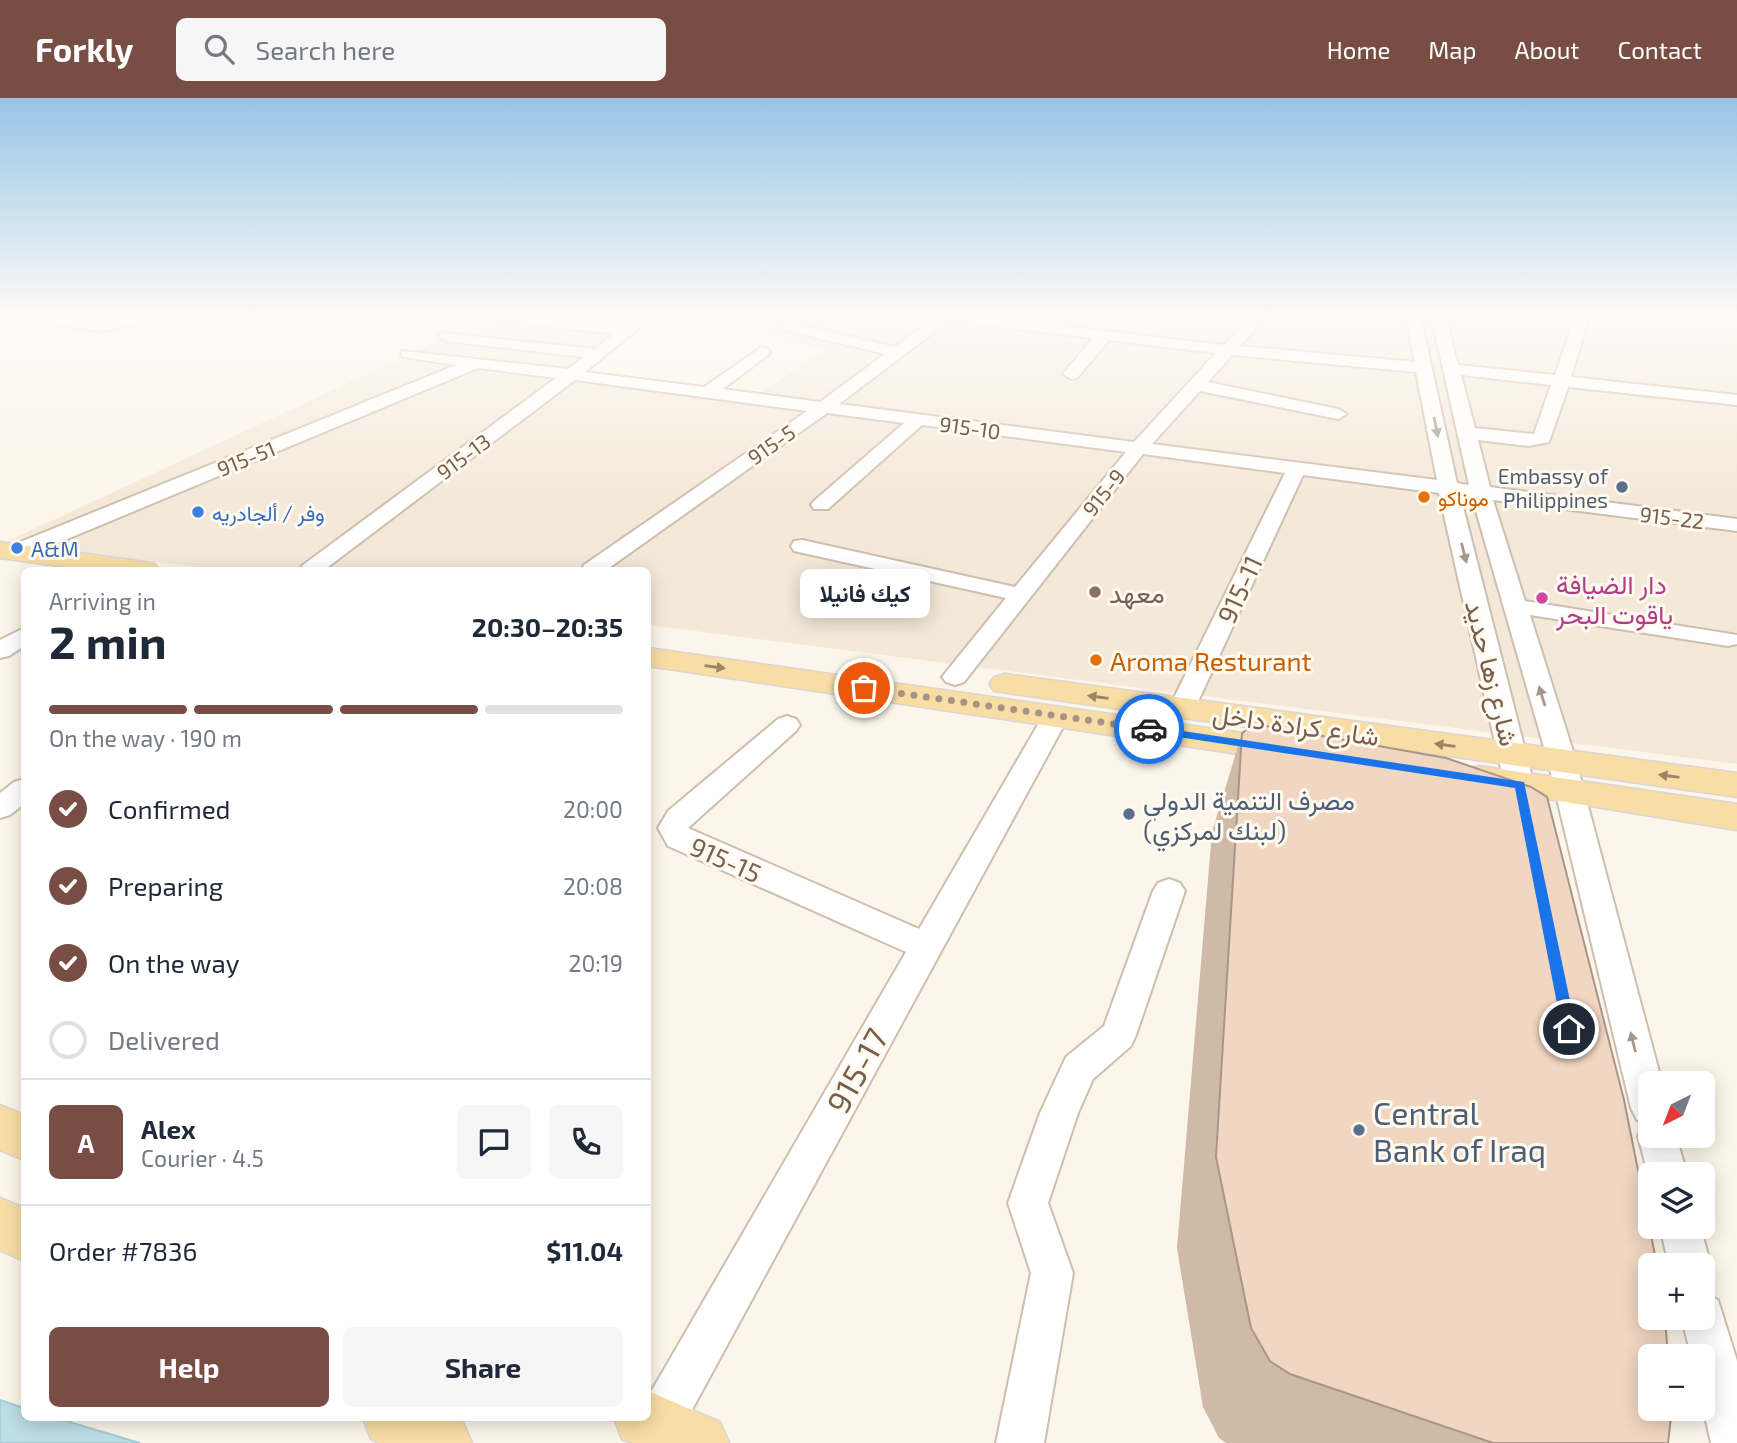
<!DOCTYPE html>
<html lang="en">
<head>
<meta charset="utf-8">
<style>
	:root { --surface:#fff; --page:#f6f6f7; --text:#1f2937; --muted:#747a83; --line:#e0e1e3; --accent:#774d44 }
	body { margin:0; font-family:"Exo 2",Vazirmatn,sans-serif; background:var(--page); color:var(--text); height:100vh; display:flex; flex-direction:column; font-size:26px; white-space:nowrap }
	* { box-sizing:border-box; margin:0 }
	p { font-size:23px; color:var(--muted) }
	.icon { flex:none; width:38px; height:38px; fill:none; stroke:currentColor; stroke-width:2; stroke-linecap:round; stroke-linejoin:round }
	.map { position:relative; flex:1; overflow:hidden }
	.side { position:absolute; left:21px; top:469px; width:630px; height:854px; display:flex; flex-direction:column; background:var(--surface); border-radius:10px; box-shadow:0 4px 18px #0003 }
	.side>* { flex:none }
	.needle { width:46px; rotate:222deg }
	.tools { position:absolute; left:1638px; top:973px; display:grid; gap:14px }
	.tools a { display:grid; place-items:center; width:77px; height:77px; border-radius:10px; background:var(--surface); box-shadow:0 4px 18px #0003; font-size:35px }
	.pin { position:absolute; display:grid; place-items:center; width:60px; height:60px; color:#fff; margin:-30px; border:4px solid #fff; border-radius:50%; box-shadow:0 2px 7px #0007 }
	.courier { position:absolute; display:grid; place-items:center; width:70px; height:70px; margin:-35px; border:5px solid #1a73e8; border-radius:50%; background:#fff; color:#222; box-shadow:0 2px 9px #0007 }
	.bubble { position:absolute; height:49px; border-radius:10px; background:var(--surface); box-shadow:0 4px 18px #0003; font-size:23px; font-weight:700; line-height:49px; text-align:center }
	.overview em { font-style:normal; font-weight:700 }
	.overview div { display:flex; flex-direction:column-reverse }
	.overview { display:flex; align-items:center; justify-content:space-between; height:119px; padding:0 28px }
	h1 { font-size:46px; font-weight:700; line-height:52px }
	.bar { display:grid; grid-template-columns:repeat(4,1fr); gap:10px 7px; align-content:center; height:84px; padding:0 28px }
	.bar i { height:9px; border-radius:5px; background:var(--line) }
	.bar .current { background:var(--accent) }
	.bar p { grid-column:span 4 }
	.line { display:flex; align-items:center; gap:18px; padding:0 28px; border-top:2px solid var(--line) }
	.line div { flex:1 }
	.round { display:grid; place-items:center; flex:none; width:74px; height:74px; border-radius:10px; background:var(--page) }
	ol { padding:0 28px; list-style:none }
	li { display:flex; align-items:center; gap:21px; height:77px }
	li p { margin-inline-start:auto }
	li .icon { padding:7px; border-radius:50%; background:var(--accent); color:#fff; stroke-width:4 }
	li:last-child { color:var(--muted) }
	li i { width:38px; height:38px; border:4px solid var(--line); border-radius:50% }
	.cta { display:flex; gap:14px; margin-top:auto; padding:14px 28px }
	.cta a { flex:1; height:80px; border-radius:10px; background:var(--accent); color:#fff; font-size:28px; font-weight:700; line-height:80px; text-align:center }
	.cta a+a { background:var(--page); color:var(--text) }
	header { display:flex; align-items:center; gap:42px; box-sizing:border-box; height:98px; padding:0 35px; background:var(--accent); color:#fff }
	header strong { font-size:33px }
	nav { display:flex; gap:38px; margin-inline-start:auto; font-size:24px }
	.search { width:490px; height:63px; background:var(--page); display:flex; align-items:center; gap:18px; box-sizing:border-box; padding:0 24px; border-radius:10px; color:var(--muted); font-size:26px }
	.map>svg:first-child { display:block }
	.residential { fill:#f4e8d8 }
	.water { fill:#bedee6; stroke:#a4cdd7; stroke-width:2 }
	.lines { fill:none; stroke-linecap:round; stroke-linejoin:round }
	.minor-casing { stroke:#cebeaf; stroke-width:4 }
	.major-casing { stroke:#dcd5d1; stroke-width:3 }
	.minor { fill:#fff; fill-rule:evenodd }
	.major { fill:#f8dda5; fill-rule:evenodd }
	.wall { fill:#cfb9a7 }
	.building { fill:#f1d7c2; stroke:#a99688; stroke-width:2 }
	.oneway { fill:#a7968b }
	.oneway2 { fill:#9e8467 }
	.route { fill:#1a73e8 }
	.done { stroke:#a69384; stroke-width:7; stroke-dasharray:0 12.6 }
	.service-dot { fill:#5c6f8a; stroke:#fffaf0; stroke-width:2.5 }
	.food-dot { fill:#e8710a; stroke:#fffaf0; stroke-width:2.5 }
	.shop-dot { fill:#3f7fe0; stroke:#fffaf0; stroke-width:2.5 }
	.education-dot { fill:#8d6e63; stroke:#fffaf0; stroke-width:2.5 }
	.hotel-dot { fill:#d1479c; stroke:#fffaf0; stroke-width:2.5 }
	.labels { text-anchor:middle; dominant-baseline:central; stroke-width:6; stroke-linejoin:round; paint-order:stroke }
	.far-street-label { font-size:21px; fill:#775e4d; stroke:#fffaf0 }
	.far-service-label { font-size:21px; fill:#4e5e75; stroke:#fffaf0; text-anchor:end }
	.far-food-label { font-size:21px; fill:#c56008; stroke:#fffaf0; text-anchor:start }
	.far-shop-label { font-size:21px; fill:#366cbe; stroke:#fffaf0; text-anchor:start }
	.hotel-label { font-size:26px; fill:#b23c85; stroke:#fffaf0; text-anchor:start }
	.street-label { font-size:26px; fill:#775e4d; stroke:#fffaf0 }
	.education-label { font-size:26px; fill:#785e54; stroke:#fffaf0; text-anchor:start }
	.food-label { font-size:26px; fill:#c56008; stroke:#fffaf0; text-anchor:start }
	.service-label { font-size:26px; fill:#4e5e75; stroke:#fffaf0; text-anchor:start }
	.near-street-label { font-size:32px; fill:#775e4d; stroke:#fffaf0 }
	.near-service-label { font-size:32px; fill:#4e5e75; stroke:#fffaf0; text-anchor:start }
</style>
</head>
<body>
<header>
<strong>Forkly</strong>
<div class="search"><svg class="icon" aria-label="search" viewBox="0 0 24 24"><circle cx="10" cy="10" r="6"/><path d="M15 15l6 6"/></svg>Search here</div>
<nav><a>Home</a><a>Map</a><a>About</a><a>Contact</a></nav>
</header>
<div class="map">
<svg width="1737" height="1345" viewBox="0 0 1737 1345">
	<rect width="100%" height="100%" fill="#fcf6ea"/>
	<path class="residential" d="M494 217H660L573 281 759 295 825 253 738 228 761 217H1737V666L648 527V472H220L4 445Z"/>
	<path class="water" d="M0 1302 24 1310V1320H56L140 1345H0Z"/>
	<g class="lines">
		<defs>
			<path id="minor" d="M8 217C39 214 69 224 101 223 125 223 147 215 171 217L164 221 101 233 15 221Z
				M482 217H516L624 228 639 217H655L585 274 704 289 762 249 768 251 770 254 768 257 723 291 820 304 885 256 784 232 781 229 784 226 789 224 895 249 933 221 928 217H969L1224 247 1252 217H1267L1240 248 1415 264 1406 217H1420L1457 385 1469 387 1431 217H1445L1458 267 1555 277 1576 217H1590L1571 279 1737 297V307L1568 289 1549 344 1529 348 1478 342 1490 389 1737 421V433L1493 402 1525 503 1737 537V546L1728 548 1530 517 1576 663 1662 985H1650V1038H1676L1687 1076H1650V1083L1638 1038 1645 1025 1637 1022 1631 1010 1548 663 1472 399 1460 397 1540 711 1535 718 1525 721 1515 718 1510 711 1439 395 1303 377 1195 610 1191 616 1182 618 1173 616 1169 610 1285 375 1143 356 964 584 955 587 946 584 942 579 1006 500 794 453 791 448 794 443 802 442 1015 489 1126 354 922 327 828 411H814L811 407 814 403 904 325 827 315 606 472H581L584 467 807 313 575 282 324 472H300L303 467 556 280 478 270 24 459H8L5 454 8 449 456 267 403 259 401 256 403 253 568 271 584 259 446 243 438 238 441 235 595 251 614 236 488 222 483 221ZM949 223 1093 240 1063 276 1071 281 1077 280 1109 242 1216 255 1134 344 839 306ZM1232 257 1416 274 1437 382 1152 346 1200 293 1338 321 1347 316 1338 311 1208 284ZM1461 277 1551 287 1534 336 1475 330Z
				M24 530V548L9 558 0 560V542Z
				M1056 610 1065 612 1069 618 675 1343 669 1345 641 1343 635 1326 637 1320H648V1299L906 854 668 748 658 730 668 713 778 621 787 618 796 621 800 627 796 633 688 730 919 831 1043 618 1047 612Z
				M24 681V706L10 717 0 720V695L14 684Z
				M1169 781 1180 785 1185 793 1136 937 1131 948 1093 981 1078 1015 1048 1105 1073 1175 1044 1345H996L1031 1175 1008 1105 1040 1015 1066 959 1104 928 1153 793 1158 785Z
				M1660 1129H1700L1711 1167 1705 1182 1703 1183V1167H1669Z
				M1703 1195 1718 1202 1737 1263V1345H1711L1703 1309V1258H1691L1682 1220H1703Z"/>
			<path id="major" d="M0 444 145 464 155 466 159 472H89L0 460Z
				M648 550 1285 641 1297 644 1302 652 1297 660 1285 663 648 568Z
				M1005 576 1737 675V699L994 593 989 586 994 579Z
				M1479 668 1737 706V732L1467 688 1461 680 1467 672Z
				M0 1007 24 1017V1062L0 1052Z
				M0 1100 24 1110V1163L0 1152Z
				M648 1293 720 1324 729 1345H632L622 1341 614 1320H648Z
				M363 1320H454L463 1324 472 1345H380L371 1341Z"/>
		</defs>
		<use href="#minor" class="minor-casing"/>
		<use href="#major" class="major-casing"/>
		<use href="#minor" class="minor"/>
		<use href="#major" class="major"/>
	</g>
	<path class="wall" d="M1242 635 1668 1345H1226L1219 1340 1203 1309 1177 1150 1212 734Z"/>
	<path class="building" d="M1266 628 1446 660 1531 689 1547 699 1624 1002 1657 1167H1650V1220H1665L1668 1258H1650V1311H1672L1668 1345H1493L1290 1276 1270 1263 1251 1230 1216 1059 1242 635 1251 629Z"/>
	<defs><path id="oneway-solid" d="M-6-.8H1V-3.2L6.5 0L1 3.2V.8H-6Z" transform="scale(1.75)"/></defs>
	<g class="oneway">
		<use href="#oneway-solid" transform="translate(1436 329) rotate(79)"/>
		<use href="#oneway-solid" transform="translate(1464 455) rotate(76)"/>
		<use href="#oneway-solid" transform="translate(1542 598) rotate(-107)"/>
		<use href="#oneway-solid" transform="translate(1633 944) rotate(-104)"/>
	</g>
	<g class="oneway2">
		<use href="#oneway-solid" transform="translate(715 569) rotate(8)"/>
		<use href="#oneway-solid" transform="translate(1098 599) rotate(-172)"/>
		<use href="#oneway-solid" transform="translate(1445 647) rotate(-172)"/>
		<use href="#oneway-solid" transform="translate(1669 678) rotate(-172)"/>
	</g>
	<linearGradient id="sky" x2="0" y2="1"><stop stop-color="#97c5e7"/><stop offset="0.54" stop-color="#fefbf6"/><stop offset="1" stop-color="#fefbf6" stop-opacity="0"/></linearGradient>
	<rect width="1737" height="405" fill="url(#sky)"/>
	<path class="route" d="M1149 628 1524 684 1576 931 1574 935H1564L1562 931 1515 690 1145 634V629Z"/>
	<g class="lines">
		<path class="done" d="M864 590 1149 631"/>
	</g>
	<g class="service-dot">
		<circle cx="1622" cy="389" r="7"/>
		<circle cx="1129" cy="716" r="7"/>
		<circle cx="1359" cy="1032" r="7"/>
	</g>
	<g class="food-dot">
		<circle cx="1424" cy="399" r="7"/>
		<circle cx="1096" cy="562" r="7"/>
	</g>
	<g class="shop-dot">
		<circle cx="198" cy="414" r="7"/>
		<circle cx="17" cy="450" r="7"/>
	</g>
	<circle class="education-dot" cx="1095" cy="494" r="7"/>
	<circle class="hotel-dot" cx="1542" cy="500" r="7"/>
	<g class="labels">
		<g class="far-street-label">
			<text transform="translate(970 329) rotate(8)">915-10</text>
			<text transform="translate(771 346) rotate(-35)">915-5</text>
			<text transform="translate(463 358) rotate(-37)">915-13</text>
			<text transform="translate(246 360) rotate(-22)">915-51</text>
			<text transform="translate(1103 394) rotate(-51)">915-9</text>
			<text transform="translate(1672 419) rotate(7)">915-22</text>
		</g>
		<g class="far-service-label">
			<text x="1608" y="377">Embassy of<tspan x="1608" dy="24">Philippines</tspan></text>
		</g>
		<g class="far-food-label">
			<text x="1438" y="399">موناكو</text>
		</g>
		<g class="far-shop-label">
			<text x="212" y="414">وفر / ألجادريه</text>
			<text x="31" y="450">A&amp;M</text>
		</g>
		<g class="hotel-label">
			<text x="1556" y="485">دار الضيافة<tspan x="1556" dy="30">ياقوت البحر</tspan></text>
		</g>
		<g class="street-label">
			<text transform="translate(1239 491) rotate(-65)">915-11</text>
			<text transform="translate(1493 575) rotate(76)">شارع زها حديد</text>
			<text transform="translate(1296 626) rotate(8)">شارع كرادة داخل</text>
			<text transform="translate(726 761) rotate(24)">915-15</text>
		</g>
		<g class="education-label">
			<text x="1109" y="494">معهد</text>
		</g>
		<g class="food-label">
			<text x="1110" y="562">Aroma Resturant</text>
		</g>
		<g class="service-label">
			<text x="1143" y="701">مصرف التنمية الدولي<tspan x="1143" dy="30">(لبنك لمركزي)</tspan></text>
		</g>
		<g class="near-street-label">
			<text transform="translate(856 972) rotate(-61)">915-17</text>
		</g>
		<g class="near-service-label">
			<text x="1373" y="1014">Central<tspan x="1373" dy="37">Bank of Iraq</tspan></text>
		</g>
	</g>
</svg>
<div class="tools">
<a><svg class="needle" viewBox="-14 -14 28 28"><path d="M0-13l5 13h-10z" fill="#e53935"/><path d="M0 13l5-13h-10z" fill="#747a83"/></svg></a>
<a><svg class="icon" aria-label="layers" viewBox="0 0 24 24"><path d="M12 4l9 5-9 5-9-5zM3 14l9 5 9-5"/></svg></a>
<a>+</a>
<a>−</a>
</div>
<div class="pin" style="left:864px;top:590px;background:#ea580c"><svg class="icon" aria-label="bag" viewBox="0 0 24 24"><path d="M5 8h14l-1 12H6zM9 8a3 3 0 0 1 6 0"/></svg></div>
<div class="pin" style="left:1569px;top:931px;background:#1f2937"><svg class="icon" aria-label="home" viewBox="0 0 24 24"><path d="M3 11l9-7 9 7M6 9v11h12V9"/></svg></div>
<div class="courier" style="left:1149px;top:631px"><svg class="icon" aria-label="car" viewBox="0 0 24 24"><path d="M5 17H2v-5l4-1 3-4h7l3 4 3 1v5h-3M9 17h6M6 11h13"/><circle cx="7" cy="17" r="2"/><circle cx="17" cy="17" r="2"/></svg></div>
<div class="bubble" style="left:800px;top:471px;width:130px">كيك فانيلا</div>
<section class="side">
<div class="overview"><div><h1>2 min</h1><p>Arriving in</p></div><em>20:30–20:35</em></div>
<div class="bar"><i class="current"></i><i class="current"></i><i class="current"></i><i></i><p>On the way · 190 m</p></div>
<ol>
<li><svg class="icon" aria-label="check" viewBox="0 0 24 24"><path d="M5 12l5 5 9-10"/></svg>Confirmed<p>20:00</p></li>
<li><svg class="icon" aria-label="check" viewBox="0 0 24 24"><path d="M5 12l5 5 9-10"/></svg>Preparing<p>20:08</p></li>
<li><svg class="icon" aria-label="check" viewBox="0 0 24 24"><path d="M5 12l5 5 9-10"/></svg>On the way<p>20:19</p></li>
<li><i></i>Delivered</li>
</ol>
<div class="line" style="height:126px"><b class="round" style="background:var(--accent);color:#fff">A</b><div><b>Alex</b><p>Courier · 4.5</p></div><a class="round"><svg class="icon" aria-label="chat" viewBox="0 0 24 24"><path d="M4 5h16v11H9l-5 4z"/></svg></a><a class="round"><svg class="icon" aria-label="phone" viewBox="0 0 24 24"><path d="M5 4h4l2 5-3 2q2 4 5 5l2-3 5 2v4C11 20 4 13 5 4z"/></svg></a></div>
<div class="line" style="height:91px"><div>Order #7836</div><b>$11.04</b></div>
<div class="cta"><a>Help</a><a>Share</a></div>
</section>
</div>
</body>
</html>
